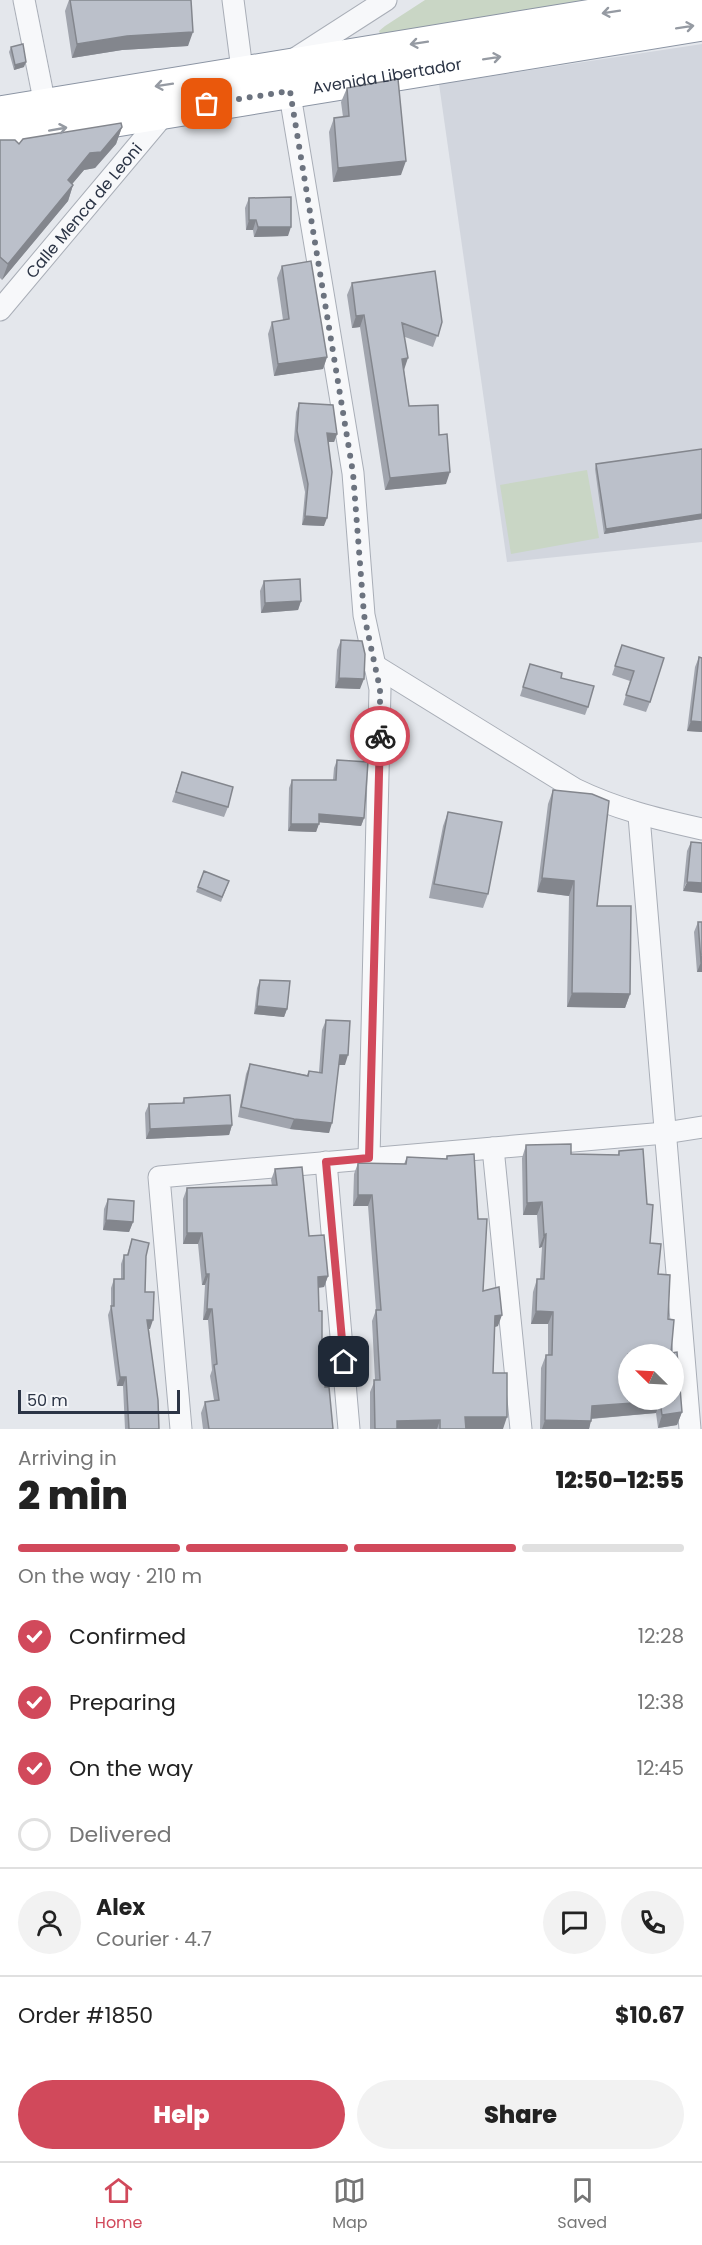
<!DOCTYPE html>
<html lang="en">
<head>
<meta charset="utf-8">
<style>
	:root { --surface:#fff; --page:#f2f2f2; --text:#222; --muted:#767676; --line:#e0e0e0; --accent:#d1495b }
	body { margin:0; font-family:Poppins,sans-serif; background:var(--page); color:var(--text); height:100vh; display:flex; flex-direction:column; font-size:22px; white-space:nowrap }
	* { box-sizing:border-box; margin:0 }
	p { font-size:20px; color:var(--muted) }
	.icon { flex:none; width:33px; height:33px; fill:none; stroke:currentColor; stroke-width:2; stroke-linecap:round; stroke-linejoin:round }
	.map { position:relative; height:1429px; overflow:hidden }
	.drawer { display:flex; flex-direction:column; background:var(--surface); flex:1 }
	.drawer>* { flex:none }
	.needle { width:39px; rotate:294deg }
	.fabs { position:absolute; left:618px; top:1344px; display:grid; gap:12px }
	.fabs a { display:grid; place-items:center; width:66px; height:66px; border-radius:50%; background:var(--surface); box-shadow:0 3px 9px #0003; font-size:30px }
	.scale { position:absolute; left:18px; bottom:15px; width:162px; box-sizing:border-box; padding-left:6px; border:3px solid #2b3445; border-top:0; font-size:16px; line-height:21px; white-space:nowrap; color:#2b3445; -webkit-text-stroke:4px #f4f6f9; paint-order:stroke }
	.pin { position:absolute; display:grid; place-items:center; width:51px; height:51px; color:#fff; margin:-26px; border-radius:12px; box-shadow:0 3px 9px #0006 }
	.courier { position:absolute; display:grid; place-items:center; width:60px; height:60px; margin:-30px; border:4px solid #d1495b; border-radius:50%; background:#fff; color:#222; box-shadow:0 2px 8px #0007 }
	.headline em { font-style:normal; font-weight:800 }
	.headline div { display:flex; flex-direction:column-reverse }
	.headline { display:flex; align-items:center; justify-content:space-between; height:102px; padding:0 18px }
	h1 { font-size:39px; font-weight:800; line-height:45px }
	.bar { display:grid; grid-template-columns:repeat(4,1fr); gap:9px 6px; align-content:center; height:72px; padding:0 18px }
	.bar i { height:8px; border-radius:4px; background:var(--line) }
	.bar .on { background:var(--accent) }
	.bar p { grid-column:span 4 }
	.line { display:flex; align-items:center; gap:15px; padding:0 18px; border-top:2px solid var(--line) }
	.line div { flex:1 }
	.round { display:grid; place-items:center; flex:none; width:63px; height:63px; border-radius:32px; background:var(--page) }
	ol { padding:0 18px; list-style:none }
	li { display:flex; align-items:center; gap:18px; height:66px }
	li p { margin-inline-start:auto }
	li .icon { padding:6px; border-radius:50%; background:var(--accent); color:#fff; stroke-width:4 }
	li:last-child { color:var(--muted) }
	li i { width:33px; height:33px; border:3px solid var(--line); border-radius:50% }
	.button { display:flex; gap:12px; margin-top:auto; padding:12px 18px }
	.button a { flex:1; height:69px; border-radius:36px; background:var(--accent); color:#fff; font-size:24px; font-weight:800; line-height:69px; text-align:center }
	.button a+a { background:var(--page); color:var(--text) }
	.tab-bar { display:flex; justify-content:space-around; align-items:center; height:84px; border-top:2px solid var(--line); background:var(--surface); font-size:16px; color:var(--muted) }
	.tab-bar a { display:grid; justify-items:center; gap:3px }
	.tab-bar .on { color:var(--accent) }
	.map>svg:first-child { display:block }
	.built { fill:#d2d6de }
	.green { fill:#c9d6c5 }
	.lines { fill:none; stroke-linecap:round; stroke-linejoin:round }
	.minor-casing { stroke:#a9aeb7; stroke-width:23 }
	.trunk-casing { stroke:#8b94a3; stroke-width:35 }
	.minor { stroke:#f7f8fa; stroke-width:21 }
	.trunk { stroke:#fff; stroke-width:33 }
	.wall { fill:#a1a5ae }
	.shaded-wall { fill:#83868d }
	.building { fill:#bbc0ca; stroke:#83868d; stroke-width:1.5; fill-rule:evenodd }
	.oneway { stroke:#959aa2 }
	.done { stroke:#6c737f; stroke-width:6; stroke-dasharray:0 10.8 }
	.route { stroke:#d1495b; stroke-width:8 }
	.labels { text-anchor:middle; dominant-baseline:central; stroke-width:4.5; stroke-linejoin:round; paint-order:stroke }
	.street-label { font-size:16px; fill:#2b3445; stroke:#f4f6f9 }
</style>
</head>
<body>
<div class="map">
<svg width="702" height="1429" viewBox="0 0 702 1429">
	<rect width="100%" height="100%" fill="#e4e7ec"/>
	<path class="built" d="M702 44V542L507 562 439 84Z"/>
	<path class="green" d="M425 0H603L380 34 379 31 385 26Z
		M587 470 599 538 511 554 500 485Z"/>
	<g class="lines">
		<defs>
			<g id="minor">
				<path d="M24 0 45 105"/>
				<path d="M233 0 244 85"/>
				<path id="s1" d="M0 310 167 111"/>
				<path d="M374 665 575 789C616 809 657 819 702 829"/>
				<path d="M639 816 690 1429"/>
				<path d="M493 1148 521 1429"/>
				<path d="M369 1158 380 689 364 615 353 473 285 65 386 0"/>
				<path d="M326 1162 349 1429"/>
				<path d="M181 1429 159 1177 665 1133 702 1127"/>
			</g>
			<g id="trunk">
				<path d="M0 113 690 0"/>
				<path id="s2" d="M0 139 702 24"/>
			</g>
		</defs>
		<use href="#minor" class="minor-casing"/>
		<use href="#trunk" class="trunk-casing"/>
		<use href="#minor" class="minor"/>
		<use href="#trunk" class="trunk"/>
	</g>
	<path class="wall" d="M69 0H191L188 46 122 50 72 58 65 11Z
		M11 47 24 67 14 70 9 52Z
		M347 88 401 175 333 182 329 132 334 118 343 117 341 102Z
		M122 127 116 144 95 168 84 170 72 184 73 185 68 201 2 280 0 278V140L19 144Z
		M249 198 288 236 254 237 253 230H246L245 208Z
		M282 266 327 357 323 369 274 376 268 334 272 322 283 320 277 278Z
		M352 283 442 322 433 347 405 337 404 370 409 406 439 435 446 484 385 490 360 327 352 328 347 295Z
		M299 403 337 434 334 442H328L324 526 302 525 305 492 294 440 296 412Z
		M702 449V519L604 534 595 469 596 464Z
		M264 581 301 601 298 610 261 613 260 591Z
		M341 640 360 689 335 688 337 650Z
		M622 645 650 702 646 712 623 705 630 681 612 675Z
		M699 657 702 658V732L687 731 695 667Z
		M530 664 561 678 588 707 585 715 520 696Z
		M337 760 364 818 361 826 319 822 316 832 288 831 289 788 292 780H333L334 768Z
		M182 772 228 807 224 817 172 802Z
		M553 790 630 994 625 1008 567 1007 569 896 537 892 548 804Z
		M448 812 488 894 483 908 429 898 443 826Z
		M691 842 702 843 683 891 687 851Z
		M204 871 229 881 221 902 196 892Z
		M698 922 702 972H697L694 932Z
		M260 980 287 1009 284 1017 254 1014 257 988Z
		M326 1020 345 1065H339L329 1133 290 1129 238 1117 246 1074 250 1064 307 1075 309 1071 319 1072 322 1030Z
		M184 1098 232 1125 229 1135 146 1139 145 1113 149 1104 182 1103Z
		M526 1145 571 1154 618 1155 619 1151 650 1243 668 1319 671 1353 682 1412 677 1425 658 1428 656 1413 591 1419 589 1429H540L541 1368 546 1355H548V1324H531L533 1292 537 1279H540L542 1247 539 1248 537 1215H523L522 1158Z
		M447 1156 483 1291 498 1326 494 1327 493 1373 503 1429H370V1392L375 1380 372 1321 376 1310 368 1206H353L354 1174 358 1163 404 1164 407 1157 446 1159Z
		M275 1169 309 1236 328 1276 324 1287 318 1288 319 1311 325 1387 333 1429H203L201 1413 205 1402 214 1400 210 1376 212 1370 208 1320H203L205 1285H202L198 1244H183V1199L187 1188 272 1186 271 1180Z
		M108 1199 133 1222 129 1232 103 1230 104 1209Z
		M132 1239 146 1256 145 1292 150 1329H149L159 1429H125L123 1386H117L108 1315 111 1307V1288L114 1279H121V1264L124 1255H127Z"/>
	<path class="shaded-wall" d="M193 32 188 46 122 50 72 58 77 44 127 36Z
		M26 62 24 67 14 70 15 65Z
		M122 127 116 144 95 168 84 170 62 196 68 180 90 153Z
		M406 161 401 175 333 182 338 168Z
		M73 185 68 201 2 280 8 264Z
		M249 220H256L253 230H246Z
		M258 227H291L288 236 254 237Z
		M364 315 360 327 352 328 356 316Z
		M327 357 323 369 274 376 278 364Z
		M408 358 404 370 402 359Z
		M327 433 337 434 334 442H324Z
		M450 472 446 484 385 490 390 478Z
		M702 514V519L604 534 606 529Z
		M305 516 327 518 324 526 302 525Z
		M301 601 298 610 261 613 265 603Z
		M339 678 364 679 360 689 335 688Z
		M691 721 702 722V732L687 731Z
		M319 814 364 818 361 826 316 822Z
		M291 824H319L316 832 288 831Z
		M542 878 574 881 569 896 537 892Z
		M687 882 702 883V893L683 891Z
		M701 962H702V972H697Z
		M572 993 630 994 625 1008 567 1007Z
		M257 1006 287 1009 284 1017 254 1014Z
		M340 1055H348L345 1065H337Z
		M294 1119 332 1123 329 1133 290 1129Z
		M232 1125 229 1135 146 1139 150 1129Z
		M358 1195H372L368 1206H353Z
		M542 1202 537 1215H523L527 1203Z
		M106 1220 133 1222 129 1232 103 1230Z
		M187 1233H202L198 1244H183Z
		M546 1234 542 1247 539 1248 544 1235Z
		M206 1274H209L205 1285H202Z
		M328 1276 324 1287 314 1288 318 1277Z
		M207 1309H212L208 1320H203Z
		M536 1311 553 1312 548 1324H531Z
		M502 1315 498 1326 491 1328 495 1316Z
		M147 1320H153L150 1329H144Z
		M120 1377H126L123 1386H117Z
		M660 1401 656 1413 587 1419 592 1406Z
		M682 1412 677 1425 658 1428 662 1415Z
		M465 1417H507L503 1429H461Z
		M440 1420 437 1429H394L397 1421Z
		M545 1420 591 1421 589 1429H542Z"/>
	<path class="building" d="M70 0H191L193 32 127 36 77 44Z
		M23 44 26 62 15 65 11 47Z
		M398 79 406 161 338 168 334 118 349 116 347 88Z
		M121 123 122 127 101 152 90 153 68 180 73 185 8 264 0 257V140H15L19 144 23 139Z
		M291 197V227H258L256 220H249V198Z
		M311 261 327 357 278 364 272 322 289 319 282 266Z
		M435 271 442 322 438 336 402 323 408 358 402 359 409 406 438 405 439 435 447 434 450 472 390 478 364 315 356 316 352 283Z
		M299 403 333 405 337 434 327 433 332 472 327 518 305 516 308 484 297 431Z
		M702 449V514L606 529 596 464Z
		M300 579 301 601 265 603 264 581Z
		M341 640 362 641 365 654 364 679 339 678Z
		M622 645 664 658 650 702 626 695 634 671 615 666Z
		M699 657 702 658V722L691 721Z
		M530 664 562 673 561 678 594 686 588 707 523 687Z
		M337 760 368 762 364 818 319 814V824H291L292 780H336Z
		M182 772 233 787 228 807 176 792Z
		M553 790 592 794 609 801 597 906H631L630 994 572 993 574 881 542 878Z
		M448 812 502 822 488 894 434 884Z
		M691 842 702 843V883L687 882Z
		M204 871 229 881 222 897 198 887Z
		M698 922H702V962H701Z
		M260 980 290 981 287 1009 257 1006Z
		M326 1020 350 1021 348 1055H340L332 1123 294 1119 241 1107 250 1064 308 1076 309 1071 322 1073Z
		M230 1095 232 1125 150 1129 149 1104 184 1103V1098Z
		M571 1144V1154L619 1155V1151L643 1149 647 1204 653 1205 650 1243 661 1244 658 1274 670 1275 668 1319 674 1320 671 1353 677 1352 682 1412 662 1415 660 1401 592 1406 591 1421 545 1420 546 1355H552L553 1312 536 1311 537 1279H544L546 1234 544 1235 542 1202 527 1203 526 1145ZM628 1354H674V1400H628Z
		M474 1154 478 1219H487L483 1291 499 1287 502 1315 495 1316 493 1373H507V1417H465L466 1429H440V1420L397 1421V1429H375L374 1380H380L376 1310H381L372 1195H358V1163L406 1164 407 1157 447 1159V1156Z
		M302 1167 309 1236 324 1235 328 1276 318 1277 319 1311H322V1348L327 1349 325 1387H329L333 1429H209L205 1402 219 1400 214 1365 217 1364 212 1309H207L209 1274H206L202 1233H187V1188L277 1185 275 1169Z
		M108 1199 134 1201 133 1222 106 1220Z
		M132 1239 149 1243 146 1256 145 1292H154L153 1320H147L158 1400 159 1429H129L126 1377H120L111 1306H114V1279H124V1255H128Z"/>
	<defs><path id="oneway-shaft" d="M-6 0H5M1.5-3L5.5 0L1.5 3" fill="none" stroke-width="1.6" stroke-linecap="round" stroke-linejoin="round" transform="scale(1.5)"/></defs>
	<g class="oneway">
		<use href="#oneway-shaft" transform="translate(611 12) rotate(171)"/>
		<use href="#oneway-shaft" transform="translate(685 27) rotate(-9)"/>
		<use href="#oneway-shaft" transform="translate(419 43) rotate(171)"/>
		<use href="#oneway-shaft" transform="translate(492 58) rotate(-9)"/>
		<use href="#oneway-shaft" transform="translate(164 85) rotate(171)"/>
		<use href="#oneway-shaft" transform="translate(58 129) rotate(-10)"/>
	</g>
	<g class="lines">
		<path class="done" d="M207 104 290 91 353 473 364 615 380 689V736"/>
		<path class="route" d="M344 1362 326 1162 369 1158 380 736"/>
	</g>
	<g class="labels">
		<g class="street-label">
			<text stroke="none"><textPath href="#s2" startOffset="392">Avenida Libertador</textPath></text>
			<text stroke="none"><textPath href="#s1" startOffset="130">Calle Menca de Leoni</textPath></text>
		</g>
	</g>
</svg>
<div class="fabs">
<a><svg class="needle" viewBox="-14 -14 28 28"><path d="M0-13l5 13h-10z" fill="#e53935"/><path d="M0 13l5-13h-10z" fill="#767676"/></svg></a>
</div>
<div class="scale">50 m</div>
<div class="pin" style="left:207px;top:104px;background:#ea580c"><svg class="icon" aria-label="bag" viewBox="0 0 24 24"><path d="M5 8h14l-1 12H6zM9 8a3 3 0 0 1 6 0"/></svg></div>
<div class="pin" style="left:344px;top:1362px;background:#1f2937"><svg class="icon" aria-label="home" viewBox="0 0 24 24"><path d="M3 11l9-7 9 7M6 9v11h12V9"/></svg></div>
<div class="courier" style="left:380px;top:736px"><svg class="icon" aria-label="bike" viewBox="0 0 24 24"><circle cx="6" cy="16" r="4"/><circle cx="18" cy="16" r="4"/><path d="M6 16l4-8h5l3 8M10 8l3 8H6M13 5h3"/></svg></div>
</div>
<section class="drawer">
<div class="headline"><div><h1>2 min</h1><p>Arriving in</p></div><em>12:50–12:55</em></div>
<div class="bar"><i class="on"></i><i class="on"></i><i class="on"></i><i></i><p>On the way · 210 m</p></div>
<ol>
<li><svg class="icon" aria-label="check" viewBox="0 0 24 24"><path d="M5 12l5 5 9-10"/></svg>Confirmed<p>12:28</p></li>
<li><svg class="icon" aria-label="check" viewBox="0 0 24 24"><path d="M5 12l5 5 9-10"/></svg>Preparing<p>12:38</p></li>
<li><svg class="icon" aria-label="check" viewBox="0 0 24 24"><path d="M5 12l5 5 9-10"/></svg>On the way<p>12:45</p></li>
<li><i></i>Delivered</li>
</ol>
<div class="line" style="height:108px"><a class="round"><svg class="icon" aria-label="person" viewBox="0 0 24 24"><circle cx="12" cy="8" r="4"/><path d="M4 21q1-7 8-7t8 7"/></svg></a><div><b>Alex</b><p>Courier · 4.7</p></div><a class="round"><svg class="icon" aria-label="chat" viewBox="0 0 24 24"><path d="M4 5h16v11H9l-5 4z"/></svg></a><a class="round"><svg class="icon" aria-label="phone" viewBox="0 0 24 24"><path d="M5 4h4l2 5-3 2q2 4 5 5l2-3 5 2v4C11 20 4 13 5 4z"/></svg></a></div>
<div class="line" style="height:78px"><div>Order #1850</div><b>$10.67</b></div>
<div class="button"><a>Help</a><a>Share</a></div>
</section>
<nav class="tab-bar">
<a class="on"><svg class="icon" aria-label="home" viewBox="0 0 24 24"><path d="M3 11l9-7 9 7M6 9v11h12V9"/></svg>Home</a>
<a><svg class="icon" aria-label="map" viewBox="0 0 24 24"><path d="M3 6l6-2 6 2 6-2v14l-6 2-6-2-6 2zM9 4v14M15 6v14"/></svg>Map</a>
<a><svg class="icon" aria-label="saved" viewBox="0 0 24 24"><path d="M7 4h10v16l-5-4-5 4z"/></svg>Saved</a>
</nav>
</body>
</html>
